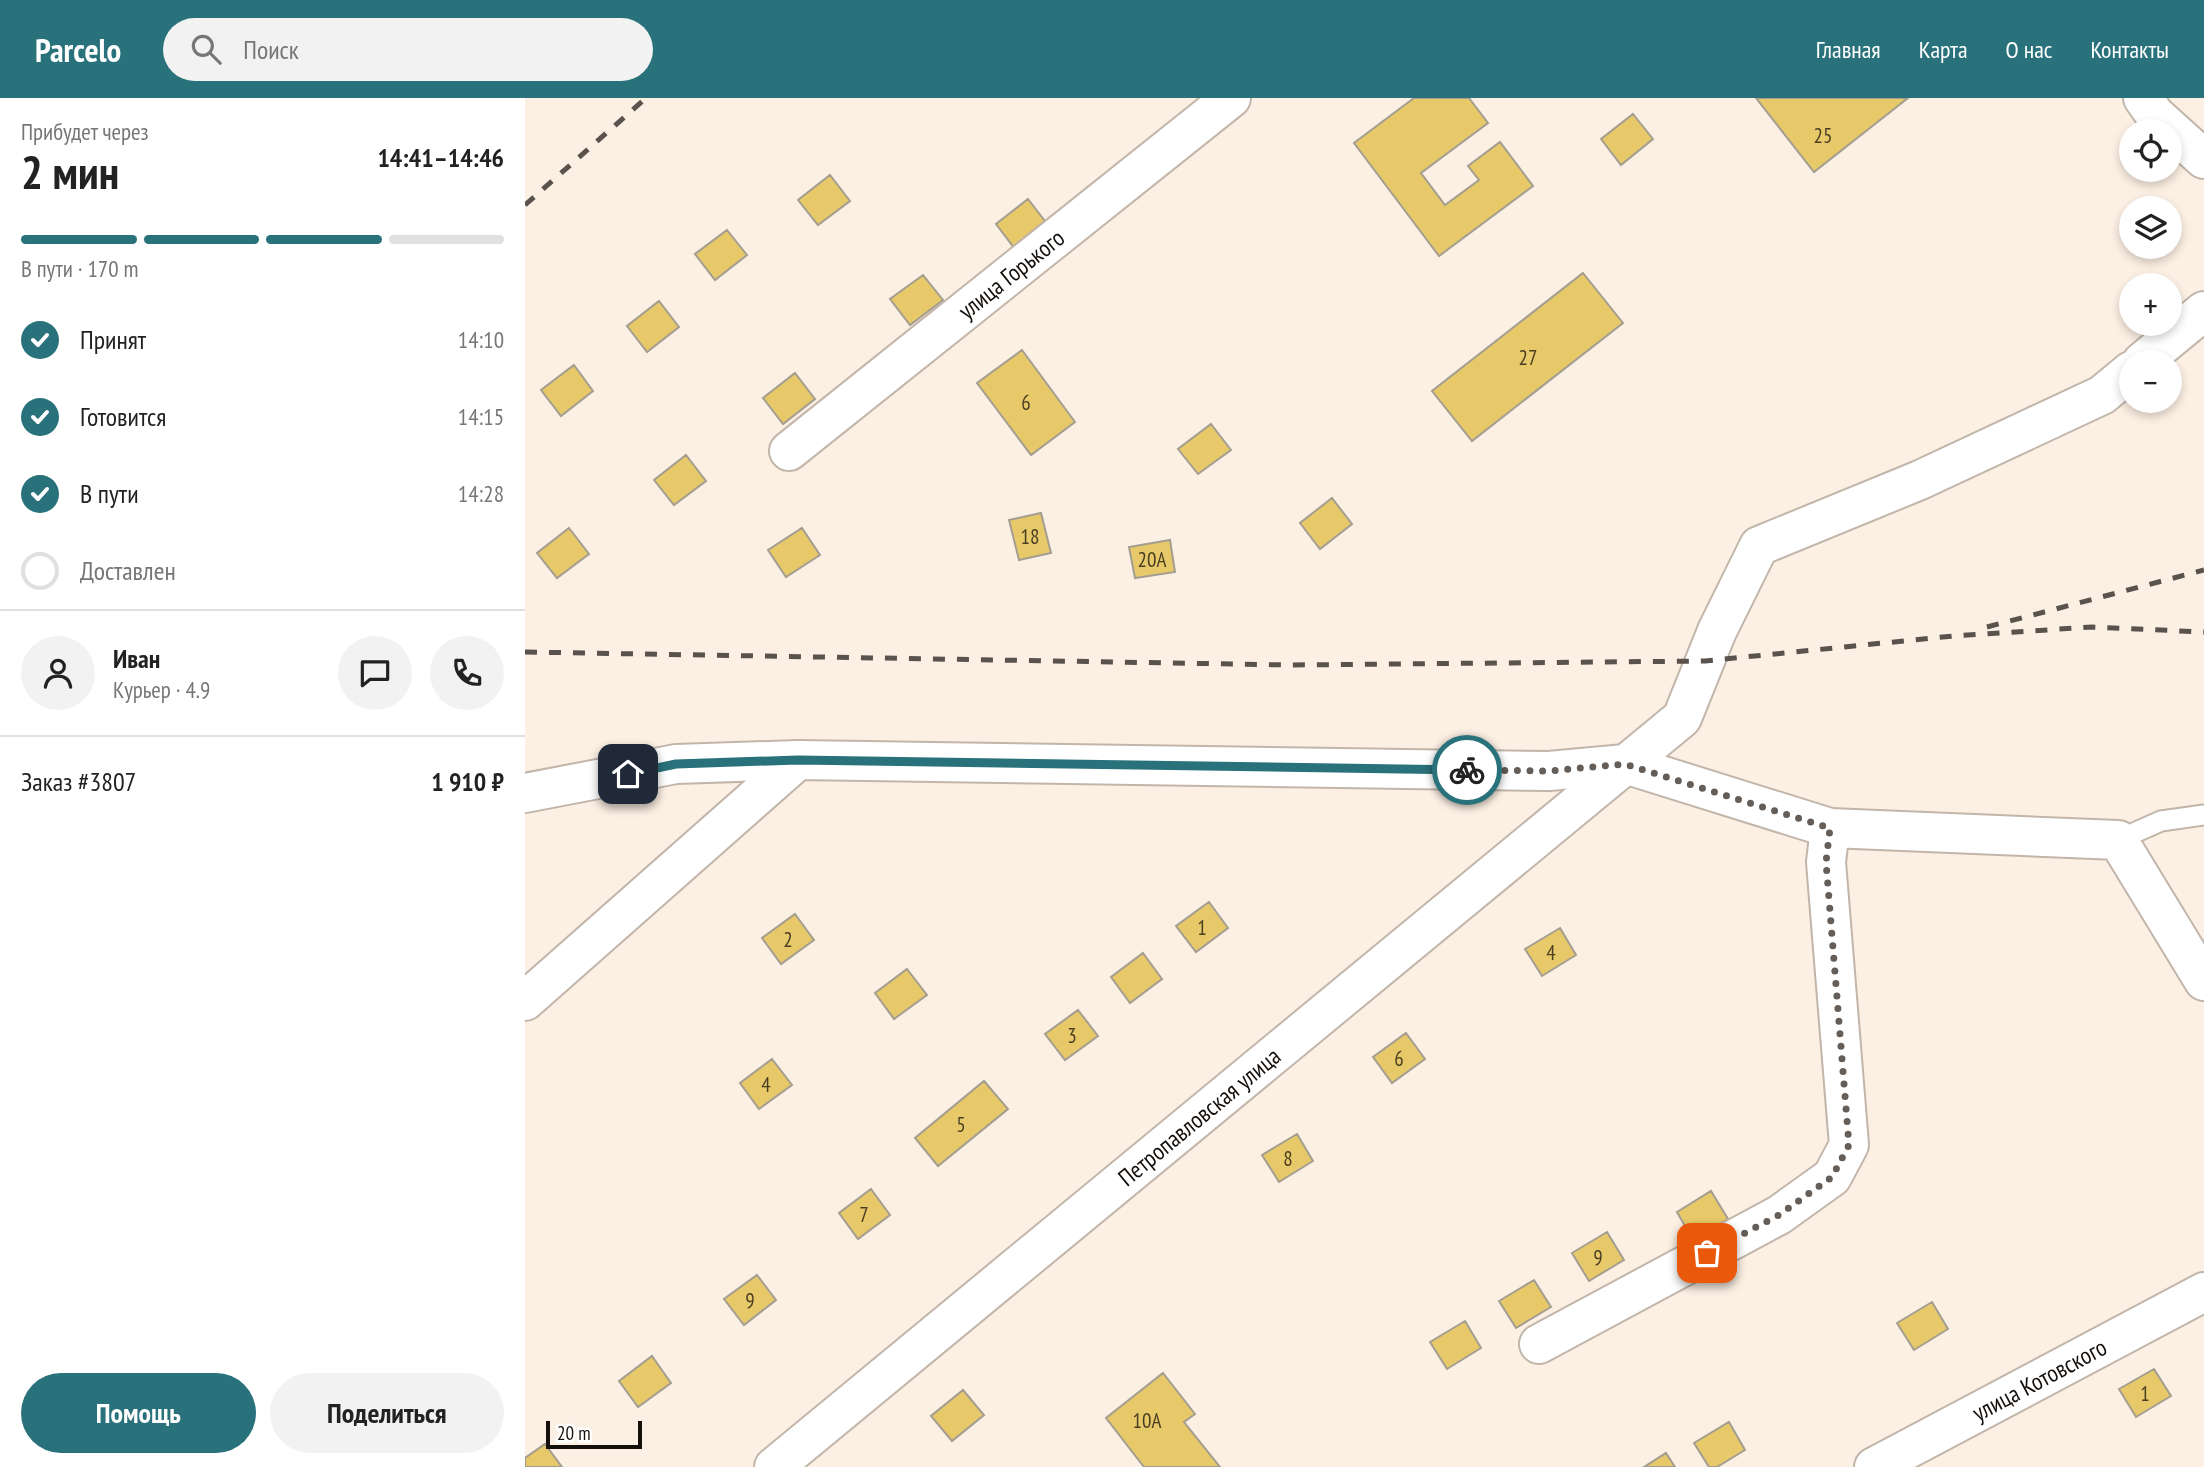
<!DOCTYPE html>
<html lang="ru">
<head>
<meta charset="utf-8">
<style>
	:root { --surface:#fff; --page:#f2f2f2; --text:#222; --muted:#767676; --line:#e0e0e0; --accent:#29727b }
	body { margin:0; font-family:"PT Sans Narrow",sans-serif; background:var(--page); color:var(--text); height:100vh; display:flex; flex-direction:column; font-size:26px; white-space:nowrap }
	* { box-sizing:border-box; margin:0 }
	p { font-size:23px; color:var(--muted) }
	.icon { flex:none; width:38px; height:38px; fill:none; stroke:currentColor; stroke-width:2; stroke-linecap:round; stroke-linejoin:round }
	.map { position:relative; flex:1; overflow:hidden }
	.drawer { display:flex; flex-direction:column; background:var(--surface); width:525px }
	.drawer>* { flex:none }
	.fabs { position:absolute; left:1594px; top:21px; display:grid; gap:14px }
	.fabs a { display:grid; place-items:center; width:63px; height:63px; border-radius:50%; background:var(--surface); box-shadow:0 4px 10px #0003; font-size:35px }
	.scale { position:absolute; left:21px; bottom:18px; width:96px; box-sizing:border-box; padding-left:7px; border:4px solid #140f0b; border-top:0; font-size:19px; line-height:24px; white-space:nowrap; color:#140f0b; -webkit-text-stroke:5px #fff; paint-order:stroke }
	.pin { position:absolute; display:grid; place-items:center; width:60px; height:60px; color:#fff; margin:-30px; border-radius:14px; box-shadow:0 4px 10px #0006 }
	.courier { position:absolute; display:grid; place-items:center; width:70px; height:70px; margin:-35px; border:5px solid #29727b; border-radius:50%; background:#fff; color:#222; box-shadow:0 2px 9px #0007 }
	.head em { font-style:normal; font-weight:700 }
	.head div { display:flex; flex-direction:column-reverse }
	.head { display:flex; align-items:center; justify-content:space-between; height:119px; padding:0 21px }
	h1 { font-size:46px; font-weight:700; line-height:52px }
	.bar { display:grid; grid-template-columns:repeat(4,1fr); gap:10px 7px; align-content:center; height:84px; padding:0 21px }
	.bar i { height:9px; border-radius:5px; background:var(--line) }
	.bar .on { background:var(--accent) }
	.bar p { grid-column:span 4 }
	.line { display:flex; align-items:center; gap:18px; padding:0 21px; border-top:2px solid var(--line) }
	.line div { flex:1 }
	.round { display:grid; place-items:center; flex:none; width:74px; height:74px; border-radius:37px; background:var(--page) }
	ol { padding:0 21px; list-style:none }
	li { display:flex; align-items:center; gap:21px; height:77px }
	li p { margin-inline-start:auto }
	li .icon { padding:7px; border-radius:50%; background:var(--accent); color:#fff; stroke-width:4 }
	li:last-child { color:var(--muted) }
	li i { width:38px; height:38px; border:4px solid var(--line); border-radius:50% }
	.primary-button { display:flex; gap:14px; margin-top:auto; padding:14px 21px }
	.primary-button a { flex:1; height:80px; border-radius:42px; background:var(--accent); color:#fff; font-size:28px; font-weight:700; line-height:80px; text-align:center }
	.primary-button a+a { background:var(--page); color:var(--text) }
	header { display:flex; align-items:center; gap:42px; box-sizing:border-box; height:98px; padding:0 35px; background:var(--accent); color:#fff }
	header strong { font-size:33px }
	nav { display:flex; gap:38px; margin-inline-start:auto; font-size:24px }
	.search { width:490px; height:63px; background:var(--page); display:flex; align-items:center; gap:18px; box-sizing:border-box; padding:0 24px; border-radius:38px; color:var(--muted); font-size:26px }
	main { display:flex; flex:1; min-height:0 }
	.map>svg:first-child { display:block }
	.building { fill:#e8c969; stroke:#a39e90; stroke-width:2 }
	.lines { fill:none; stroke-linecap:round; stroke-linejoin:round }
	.lane-casing { stroke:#c2b5aa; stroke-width:23 }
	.street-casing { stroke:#c2b5aa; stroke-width:42 }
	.secondary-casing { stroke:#c2b5aa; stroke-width:42 }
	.lane { stroke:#fff; stroke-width:19 }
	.street { stroke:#fff; stroke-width:38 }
	.secondary { stroke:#fff; stroke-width:38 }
	.rail { stroke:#5a524c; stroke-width:5; stroke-dasharray:12 12; stroke-linecap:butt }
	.done { stroke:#655d57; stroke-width:7; stroke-dasharray:0 12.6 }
	.route { stroke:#29727b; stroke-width:9 }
	.labels { text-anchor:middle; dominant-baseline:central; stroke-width:7; stroke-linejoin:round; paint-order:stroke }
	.number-label { font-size:21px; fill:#493e22 }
	.street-label { font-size:24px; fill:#140f0b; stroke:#fff }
</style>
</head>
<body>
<header>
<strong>Parcelo</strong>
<div class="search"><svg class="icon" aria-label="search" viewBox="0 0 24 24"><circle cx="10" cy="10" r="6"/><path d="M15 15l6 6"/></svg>Поиск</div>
<nav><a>Главная</a><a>Карта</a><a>О нас</a><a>Контакты</a></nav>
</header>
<main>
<section class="drawer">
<div class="head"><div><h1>2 мин</h1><p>Прибудет через</p></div><em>14:41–14:46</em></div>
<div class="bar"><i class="on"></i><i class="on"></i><i class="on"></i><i></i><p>В пути · 170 m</p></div>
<ol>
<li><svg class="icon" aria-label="check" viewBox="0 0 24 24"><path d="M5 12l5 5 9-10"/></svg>Принят<p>14:10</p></li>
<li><svg class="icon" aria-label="check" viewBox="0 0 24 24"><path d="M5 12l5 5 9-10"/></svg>Готовится<p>14:15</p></li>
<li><svg class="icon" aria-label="check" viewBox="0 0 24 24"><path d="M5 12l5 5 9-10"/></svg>В пути<p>14:28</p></li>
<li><i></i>Доставлен</li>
</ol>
<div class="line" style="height:126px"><a class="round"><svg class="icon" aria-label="person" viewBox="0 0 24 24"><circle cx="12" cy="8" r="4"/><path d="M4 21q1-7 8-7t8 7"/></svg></a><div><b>Иван</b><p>Курьер · 4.9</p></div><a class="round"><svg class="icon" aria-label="chat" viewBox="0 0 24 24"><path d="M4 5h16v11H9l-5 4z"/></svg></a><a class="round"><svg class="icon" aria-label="phone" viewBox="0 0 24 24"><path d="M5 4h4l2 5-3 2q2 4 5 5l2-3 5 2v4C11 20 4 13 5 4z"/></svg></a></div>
<div class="line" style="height:91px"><div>Заказ #3807</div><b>1 910 ₽</b></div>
<div class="primary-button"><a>Помощь</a><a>Поделиться</a></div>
</section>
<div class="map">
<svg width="1679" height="1369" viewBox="0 0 1679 1369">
	<rect width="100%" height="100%" fill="#fcefe3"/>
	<path class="building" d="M889 0H944L963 25 896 75 920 107 954 82 943 68 975 44 1008 88 914 158 829 45Z
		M1231 0H1383L1289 74Z
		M1108 16 1128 41 1096 67 1076 41Z
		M305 77 325 103 293 127 273 102Z
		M503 101 523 127 490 151 471 126Z
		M202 132 222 157 190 182 170 156Z
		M1058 175 1098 225 947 343 907 293Z
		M398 177 418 202 385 227 365 201Z
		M134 203 154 229 122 254 102 228Z
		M497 252 550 324 506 357 452 285Z
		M49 267 68 293 36 318 16 292Z
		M270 275 290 301 258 326 238 300Z
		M686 326 706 352 673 376 653 351Z
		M161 357 181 383 149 407 129 382Z
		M807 400 827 426 795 451 775 425Z
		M516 415 526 455 494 462 484 422Z
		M44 430 64 456 32 480 12 455Z
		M277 430 295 457 261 479 243 452Z
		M645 442 650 474 610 480 604 449Z
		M684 804 703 830 671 854 651 828Z
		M270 816 289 842 256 866 237 840Z
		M1035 830 1051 857 1017 878 1000 851Z
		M618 855 637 881 605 905 586 879Z
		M382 871 402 897 369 921 350 895Z
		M553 912 573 938 540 962 520 936Z
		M881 935 900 961 867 985 848 959Z
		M247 961 267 987 234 1011 215 985Z
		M459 983 483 1011 413 1068 390 1040Z
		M772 1036 788 1063 754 1084 737 1057Z
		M346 1091 365 1117 333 1141 314 1115Z
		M1186 1093 1203 1121 1168 1142 1152 1114Z
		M1082 1134 1099 1162 1064 1183 1047 1155Z
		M232 1177 251 1202 219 1227 199 1201Z
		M1009 1182 1026 1209 991 1230 974 1203Z
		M1407 1204 1423 1231 1389 1252 1372 1225Z
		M940 1223 956 1250 922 1271 905 1244Z
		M127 1258 146 1285 113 1309 94 1283Z
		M1629 1271 1646 1298 1611 1319 1594 1291Z
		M638 1275 670 1316 659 1324 695 1369H619L581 1320Z
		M438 1292 459 1317 427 1343 406 1318Z
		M1204 1324 1220 1352 1192 1369H1184L1169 1345Z
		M20 1346 37 1369H0V1360Z
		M1141 1355 1150 1369H1119Z"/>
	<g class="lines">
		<defs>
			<path id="lane" d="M1593 742 1636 723 1679 717"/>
			<g id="street">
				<path d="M1617 264 1679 213"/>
				<path id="s1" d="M264 353 706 0"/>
				<path d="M0 695 151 666 273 662 1024 673 1100 666 1305 730 1593 742 1679 883"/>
				<path d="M0 903 273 662"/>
				<path d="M1014 1246 1254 1117 1307 1079 1324 1047 1301 764 1305 730"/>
				<path id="s2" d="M249 1369 1157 620 1192 533 1234 448 1395 382 1577 297 1606 273"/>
				<path id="s3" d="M1349 1369 1679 1194"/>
			</g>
			<path id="secondary" d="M1618 0 1630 17 1679 61"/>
		</defs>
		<use href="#lane" class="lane-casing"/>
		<use href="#street" class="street-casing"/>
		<use href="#secondary" class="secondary-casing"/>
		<use href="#lane" class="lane"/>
		<use href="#street" class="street"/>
		<use href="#secondary" class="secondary"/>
		<path class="rail" d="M0 107 121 0
			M1462 529 1679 472
			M0 554 766 567 1180 563 1428 538 1567 529 1679 534"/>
	</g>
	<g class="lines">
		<path class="done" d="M942 672 1024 673 1100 666 1305 730 1301 764 1324 1047 1307 1079 1254 1117 1182 1155"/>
		<path class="route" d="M103 676 151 666 273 662 942 672"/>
	</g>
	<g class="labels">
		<g class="number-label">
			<text x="1298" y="37">25</text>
			<text x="1003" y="259">27</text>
			<text x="501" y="304">6</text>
			<text x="505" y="438">18</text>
			<text x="627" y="461">20А</text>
			<text x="677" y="829">1</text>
			<text x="263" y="841">2</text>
			<text x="1026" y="854">4</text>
			<text x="547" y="937">3</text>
			<text x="874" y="960">6</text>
			<text x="241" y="986">4</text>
			<text x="436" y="1026">5</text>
			<text x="763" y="1060">8</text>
			<text x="339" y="1116">7</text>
			<text x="1073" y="1159">9</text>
			<text x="225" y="1202">9</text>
			<text x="1620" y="1295">1</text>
			<text x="622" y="1322">10А</text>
		</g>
		<g class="street-label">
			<text stroke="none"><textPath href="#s1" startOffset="284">улица Горького</textPath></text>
			<text stroke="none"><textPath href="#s2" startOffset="551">Петропавловская улица</textPath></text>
			<text stroke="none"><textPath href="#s3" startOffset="187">улица Котовского</textPath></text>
		</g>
	</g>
</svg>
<div class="fabs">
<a><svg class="icon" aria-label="locate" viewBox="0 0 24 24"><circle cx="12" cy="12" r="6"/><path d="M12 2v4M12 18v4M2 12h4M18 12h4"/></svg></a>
<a><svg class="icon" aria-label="layers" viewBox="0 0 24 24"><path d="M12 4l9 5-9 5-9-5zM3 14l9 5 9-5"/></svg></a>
<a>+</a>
<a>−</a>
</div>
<div class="scale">20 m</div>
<div class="pin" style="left:1182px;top:1155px;background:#ea580c"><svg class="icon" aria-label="bag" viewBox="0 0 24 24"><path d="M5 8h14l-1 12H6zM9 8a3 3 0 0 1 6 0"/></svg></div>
<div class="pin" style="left:103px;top:676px;background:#1f2937"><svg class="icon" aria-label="home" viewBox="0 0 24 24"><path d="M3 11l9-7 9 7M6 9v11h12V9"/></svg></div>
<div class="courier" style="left:942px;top:672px"><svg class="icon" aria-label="bike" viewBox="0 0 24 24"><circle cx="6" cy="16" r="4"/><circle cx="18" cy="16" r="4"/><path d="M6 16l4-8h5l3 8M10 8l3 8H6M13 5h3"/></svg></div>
</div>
</main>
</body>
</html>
